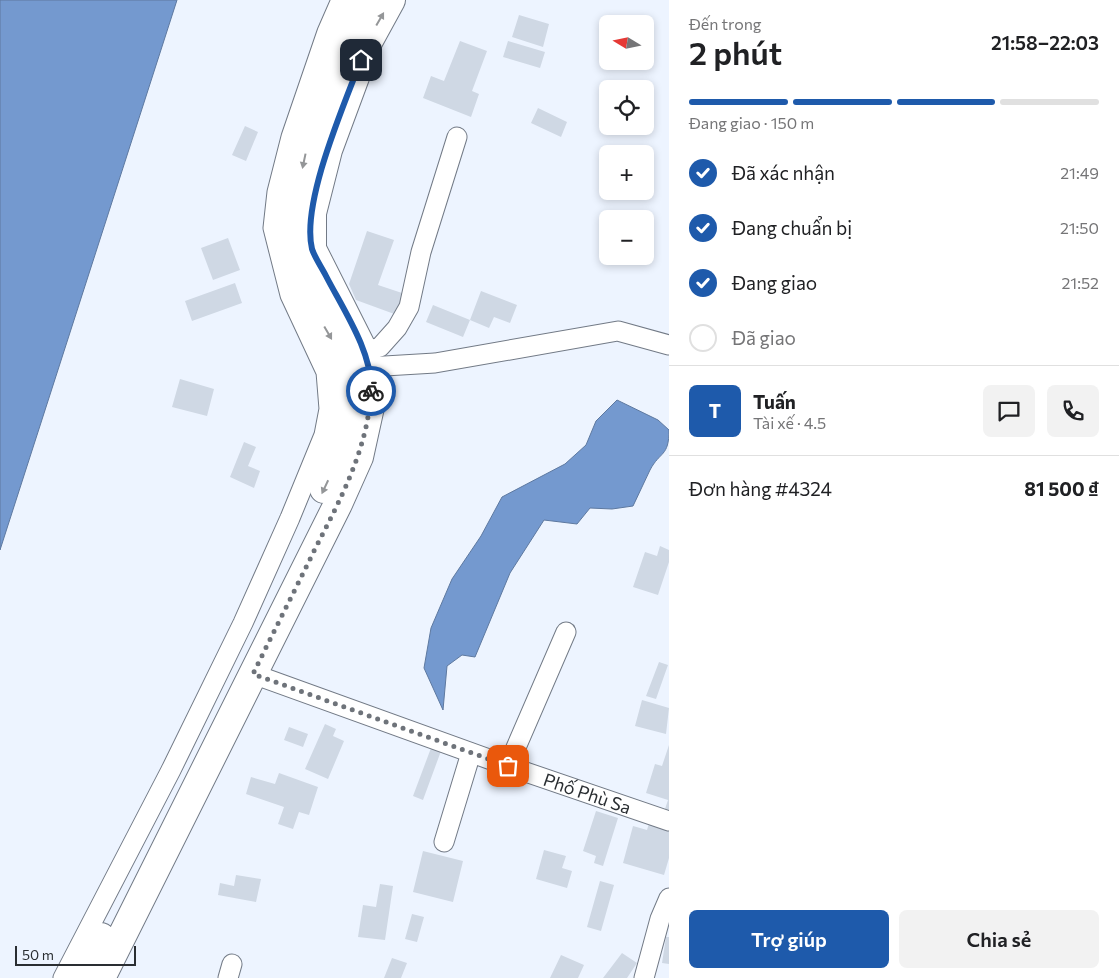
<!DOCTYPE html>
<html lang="vi">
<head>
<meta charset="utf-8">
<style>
	:root { --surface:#fff; --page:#f2f2f2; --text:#202124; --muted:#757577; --line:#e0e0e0; --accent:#1e5aab }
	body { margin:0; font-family:Commissioner,sans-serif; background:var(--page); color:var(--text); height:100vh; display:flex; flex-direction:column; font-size:19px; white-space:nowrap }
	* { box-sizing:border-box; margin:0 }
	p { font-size:16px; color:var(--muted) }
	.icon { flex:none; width:28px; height:28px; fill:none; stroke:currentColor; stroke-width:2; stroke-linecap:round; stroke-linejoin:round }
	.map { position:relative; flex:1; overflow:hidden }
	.side { display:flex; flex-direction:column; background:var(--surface); width:450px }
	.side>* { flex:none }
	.needle { width:32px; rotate:280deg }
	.buttons { position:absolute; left:599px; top:15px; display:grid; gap:10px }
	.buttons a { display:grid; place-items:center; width:55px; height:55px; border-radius:8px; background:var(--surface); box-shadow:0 2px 8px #0003; font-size:25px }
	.scale { position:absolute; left:15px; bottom:12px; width:121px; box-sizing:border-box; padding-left:5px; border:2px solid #2a2e32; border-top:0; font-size:14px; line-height:18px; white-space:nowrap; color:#2a2e32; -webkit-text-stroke:4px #edf4ff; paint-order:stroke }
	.pin { position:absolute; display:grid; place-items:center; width:42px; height:42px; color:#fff; margin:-21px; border-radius:10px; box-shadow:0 2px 8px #0006 }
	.courier { position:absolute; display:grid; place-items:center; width:50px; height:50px; margin:-25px; border:4px solid #1e5aab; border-radius:50%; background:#fff; color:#222; box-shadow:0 1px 6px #0007 }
	.headline em { font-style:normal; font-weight:600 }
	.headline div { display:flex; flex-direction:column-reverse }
	.headline { display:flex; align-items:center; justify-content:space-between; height:85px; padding:0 20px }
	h1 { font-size:32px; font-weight:600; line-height:38px }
	.bar { display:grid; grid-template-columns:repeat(4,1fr); gap:8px 5px; align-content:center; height:60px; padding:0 20px }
	.bar i { height:6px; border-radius:4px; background:var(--line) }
	.bar .selected { background:var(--accent) }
	.bar p { grid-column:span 4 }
	.line { display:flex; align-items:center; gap:12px; padding:0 20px; border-top:1px solid var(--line) }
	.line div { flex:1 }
	.round { display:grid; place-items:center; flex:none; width:52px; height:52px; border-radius:8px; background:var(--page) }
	ol { padding:0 20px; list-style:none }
	li { display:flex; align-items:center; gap:15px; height:55px }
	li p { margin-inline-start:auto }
	li .icon { padding:5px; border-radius:50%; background:var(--accent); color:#fff; stroke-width:4 }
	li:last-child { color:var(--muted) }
	li i { width:28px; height:28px; border:2px solid var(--line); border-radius:50% }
	.button { display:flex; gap:10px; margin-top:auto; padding:10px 20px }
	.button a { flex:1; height:58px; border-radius:8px; background:var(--accent); color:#fff; font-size:20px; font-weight:600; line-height:58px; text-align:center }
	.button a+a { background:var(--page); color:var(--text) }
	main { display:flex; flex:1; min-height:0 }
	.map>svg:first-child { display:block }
	.water { fill:#7499cf; stroke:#5e79a0 }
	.building { fill:#cfd8e4 }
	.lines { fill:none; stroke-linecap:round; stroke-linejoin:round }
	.street-casing { stroke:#727a86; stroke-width:21 }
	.secondary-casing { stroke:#727a86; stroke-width:30 }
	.street { stroke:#fff; stroke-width:19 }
	.secondary { stroke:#fff; stroke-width:28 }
	.oneway { fill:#949698 }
	.done { stroke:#6e737a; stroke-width:5; stroke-dasharray:0 9 }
	.route { stroke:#1e5aab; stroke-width:6 }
	.labels { text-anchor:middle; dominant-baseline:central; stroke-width:4; stroke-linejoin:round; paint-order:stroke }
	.street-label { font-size:18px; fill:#2a2e32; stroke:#edf4ff }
</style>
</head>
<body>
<main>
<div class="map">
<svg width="669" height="978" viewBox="0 0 669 978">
	<rect width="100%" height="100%" fill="#edf4ff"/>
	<path class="water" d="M0 0H177L0 550Z
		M617 400 658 420 669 430C669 457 660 451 650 470 644 482 639 494 633 506L612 509 590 508 577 524 544 520 510 573 475 657 462 655 447 666 443 710 424 668 431 628 452 579 481 536 502 497 565 464 586 445 596 421Z"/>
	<path class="building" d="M519 15 549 24 543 47 512 37Z
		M460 41 487 51 472 91 479 94 471 117 423 98 431 76 444 81Z
		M508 41 545 52 540 68 503 57Z
		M538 108 567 122 561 137 531 123Z
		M245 126 258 132 246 161 232 155Z
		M367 231 394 240 378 285 405 294 397 315 356 300 349 284Z
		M228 238 240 270 213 280 201 248Z
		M235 283 242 303 192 321 185 301Z
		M481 291 517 305 510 323 494 317 489 328 470 320Z
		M433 305 470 320 463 337 426 322Z
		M180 379 214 389 207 416 172 407Z
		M244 442 256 447 248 466 260 471 254 488 230 477Z
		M660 546 669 550V562L658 595 633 587 645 552 657 556Z
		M659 662 668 665 656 699 646 696Z
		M642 700 669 708 666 734 635 726Z
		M325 724 336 729 333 736 344 741 328 779 305 769Z
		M289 727 308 734 303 747 284 740Z
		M669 745V817L663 815 668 800 646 793 655 764 662 766Z
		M431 748 441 751 423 800 413 796Z
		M279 773 318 787 309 815 299 812 293 829 278 824 284 807 246 794 251 777 275 784Z
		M596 811 618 818 603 866 594 863 596 856 583 851Z
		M650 820 669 826V858L664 875 623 863 633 826 647 830Z
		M544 850 566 856 562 868 572 871 567 888 536 879Z
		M423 851 463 861 453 902 413 892Z
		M236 875 261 879 256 902 218 895 220 883 234 886Z
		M600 881 614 885 601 931 587 927Z
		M380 884 393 886 385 940 358 937 363 905 376 907Z
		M412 914 424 917 417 942 405 939Z
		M666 937H669V964L662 963Z
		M622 953 637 963 627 978H603Z
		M561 955 584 965 578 978H550Z
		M392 958 407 963 401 978H384Z"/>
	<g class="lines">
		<defs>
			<g id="street">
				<path d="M364 352 380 347 397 328 409 307 421 252 457 137"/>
				<path d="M368 367 435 363 618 331 669 345"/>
				<path id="s1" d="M253 674 508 766 669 821"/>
				<path d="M508 766 566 632"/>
				<path d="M444 842 471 753"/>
				<path d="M63 978 171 770 243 623 290 518 324 435 329 409 326 372 290 295 273 228 277 192 291 137 327 32 341 0"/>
				<path d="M228 978 232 964"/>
				<path d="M644 978 660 919 669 898"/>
			</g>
			<path id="secondary" d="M324 489C343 449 360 400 342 357 336 342 324 329 318 314 304 286 294 251 292 220 291 207 297 191 300 179 314 117 335 57 362 0
				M79 978 101 937
				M101 978 338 504 359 457 370 407 371 378 364 352 312 249V213L328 150 368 42 391 0"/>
		</defs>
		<use href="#street" class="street-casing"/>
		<use href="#secondary" class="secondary-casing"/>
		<use href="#street" class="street"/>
		<use href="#secondary" class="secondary"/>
	</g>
	<defs><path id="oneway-solid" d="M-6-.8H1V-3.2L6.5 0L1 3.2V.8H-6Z" transform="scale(1.25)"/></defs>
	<g class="oneway">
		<use href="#oneway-solid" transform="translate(380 19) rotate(-60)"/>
		<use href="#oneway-solid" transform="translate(304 161) rotate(102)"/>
		<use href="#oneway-solid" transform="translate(328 333) rotate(60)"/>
		<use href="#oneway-solid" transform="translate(325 487) rotate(115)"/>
	</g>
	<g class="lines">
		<path class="done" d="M371 391C368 449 340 500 314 551 294 592 273 633 253 674L508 766"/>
		<path class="route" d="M361 60C344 105 301 203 312 249 315 258 322 268 326 276 343 309 373 353 371 391"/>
	</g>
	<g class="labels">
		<g class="street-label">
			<text stroke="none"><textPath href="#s1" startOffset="355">Phố Phù Sa</textPath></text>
		</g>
	</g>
</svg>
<div class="buttons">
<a><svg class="needle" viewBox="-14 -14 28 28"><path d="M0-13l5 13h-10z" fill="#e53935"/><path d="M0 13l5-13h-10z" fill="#757577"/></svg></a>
<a><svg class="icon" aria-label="locate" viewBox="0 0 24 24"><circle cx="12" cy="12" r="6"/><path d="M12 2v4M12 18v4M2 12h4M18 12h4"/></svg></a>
<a>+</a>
<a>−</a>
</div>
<div class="scale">50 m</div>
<div class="pin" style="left:508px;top:766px;background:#ea580c"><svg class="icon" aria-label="bag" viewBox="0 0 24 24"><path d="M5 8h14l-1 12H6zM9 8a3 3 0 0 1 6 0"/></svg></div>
<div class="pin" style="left:361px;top:60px;background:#1f2937"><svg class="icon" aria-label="home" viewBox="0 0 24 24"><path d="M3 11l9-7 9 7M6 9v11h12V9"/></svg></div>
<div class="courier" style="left:371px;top:391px"><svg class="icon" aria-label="bike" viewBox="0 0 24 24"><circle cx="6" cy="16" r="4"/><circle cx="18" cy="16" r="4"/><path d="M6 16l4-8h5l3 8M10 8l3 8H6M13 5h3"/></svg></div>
</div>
<section class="side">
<div class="headline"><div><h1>2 phút</h1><p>Đến trong</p></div><em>21:58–22:03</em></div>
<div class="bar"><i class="selected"></i><i class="selected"></i><i class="selected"></i><i></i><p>Đang giao · 150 m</p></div>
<ol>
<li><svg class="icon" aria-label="check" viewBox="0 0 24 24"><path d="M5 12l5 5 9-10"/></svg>Đã xác nhận<p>21:49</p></li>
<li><svg class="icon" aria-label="check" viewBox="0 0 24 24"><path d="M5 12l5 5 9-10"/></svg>Đang chuẩn bị<p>21:50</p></li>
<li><svg class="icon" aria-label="check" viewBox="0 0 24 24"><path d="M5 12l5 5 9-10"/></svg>Đang giao<p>21:52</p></li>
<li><i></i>Đã giao</li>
</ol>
<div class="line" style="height:90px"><b class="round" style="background:var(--accent);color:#fff">T</b><div><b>Tuấn</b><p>Tài xế · 4.5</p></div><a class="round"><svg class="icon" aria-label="chat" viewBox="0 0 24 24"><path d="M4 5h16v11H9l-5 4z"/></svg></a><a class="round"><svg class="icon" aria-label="phone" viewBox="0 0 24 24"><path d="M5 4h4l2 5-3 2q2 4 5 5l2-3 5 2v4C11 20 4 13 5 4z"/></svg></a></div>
<div class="line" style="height:65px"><div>Đơn hàng #4324</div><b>81 500 ₫</b></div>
<div class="button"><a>Trợ giúp</a><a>Chia sẻ</a></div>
</section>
</main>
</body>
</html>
